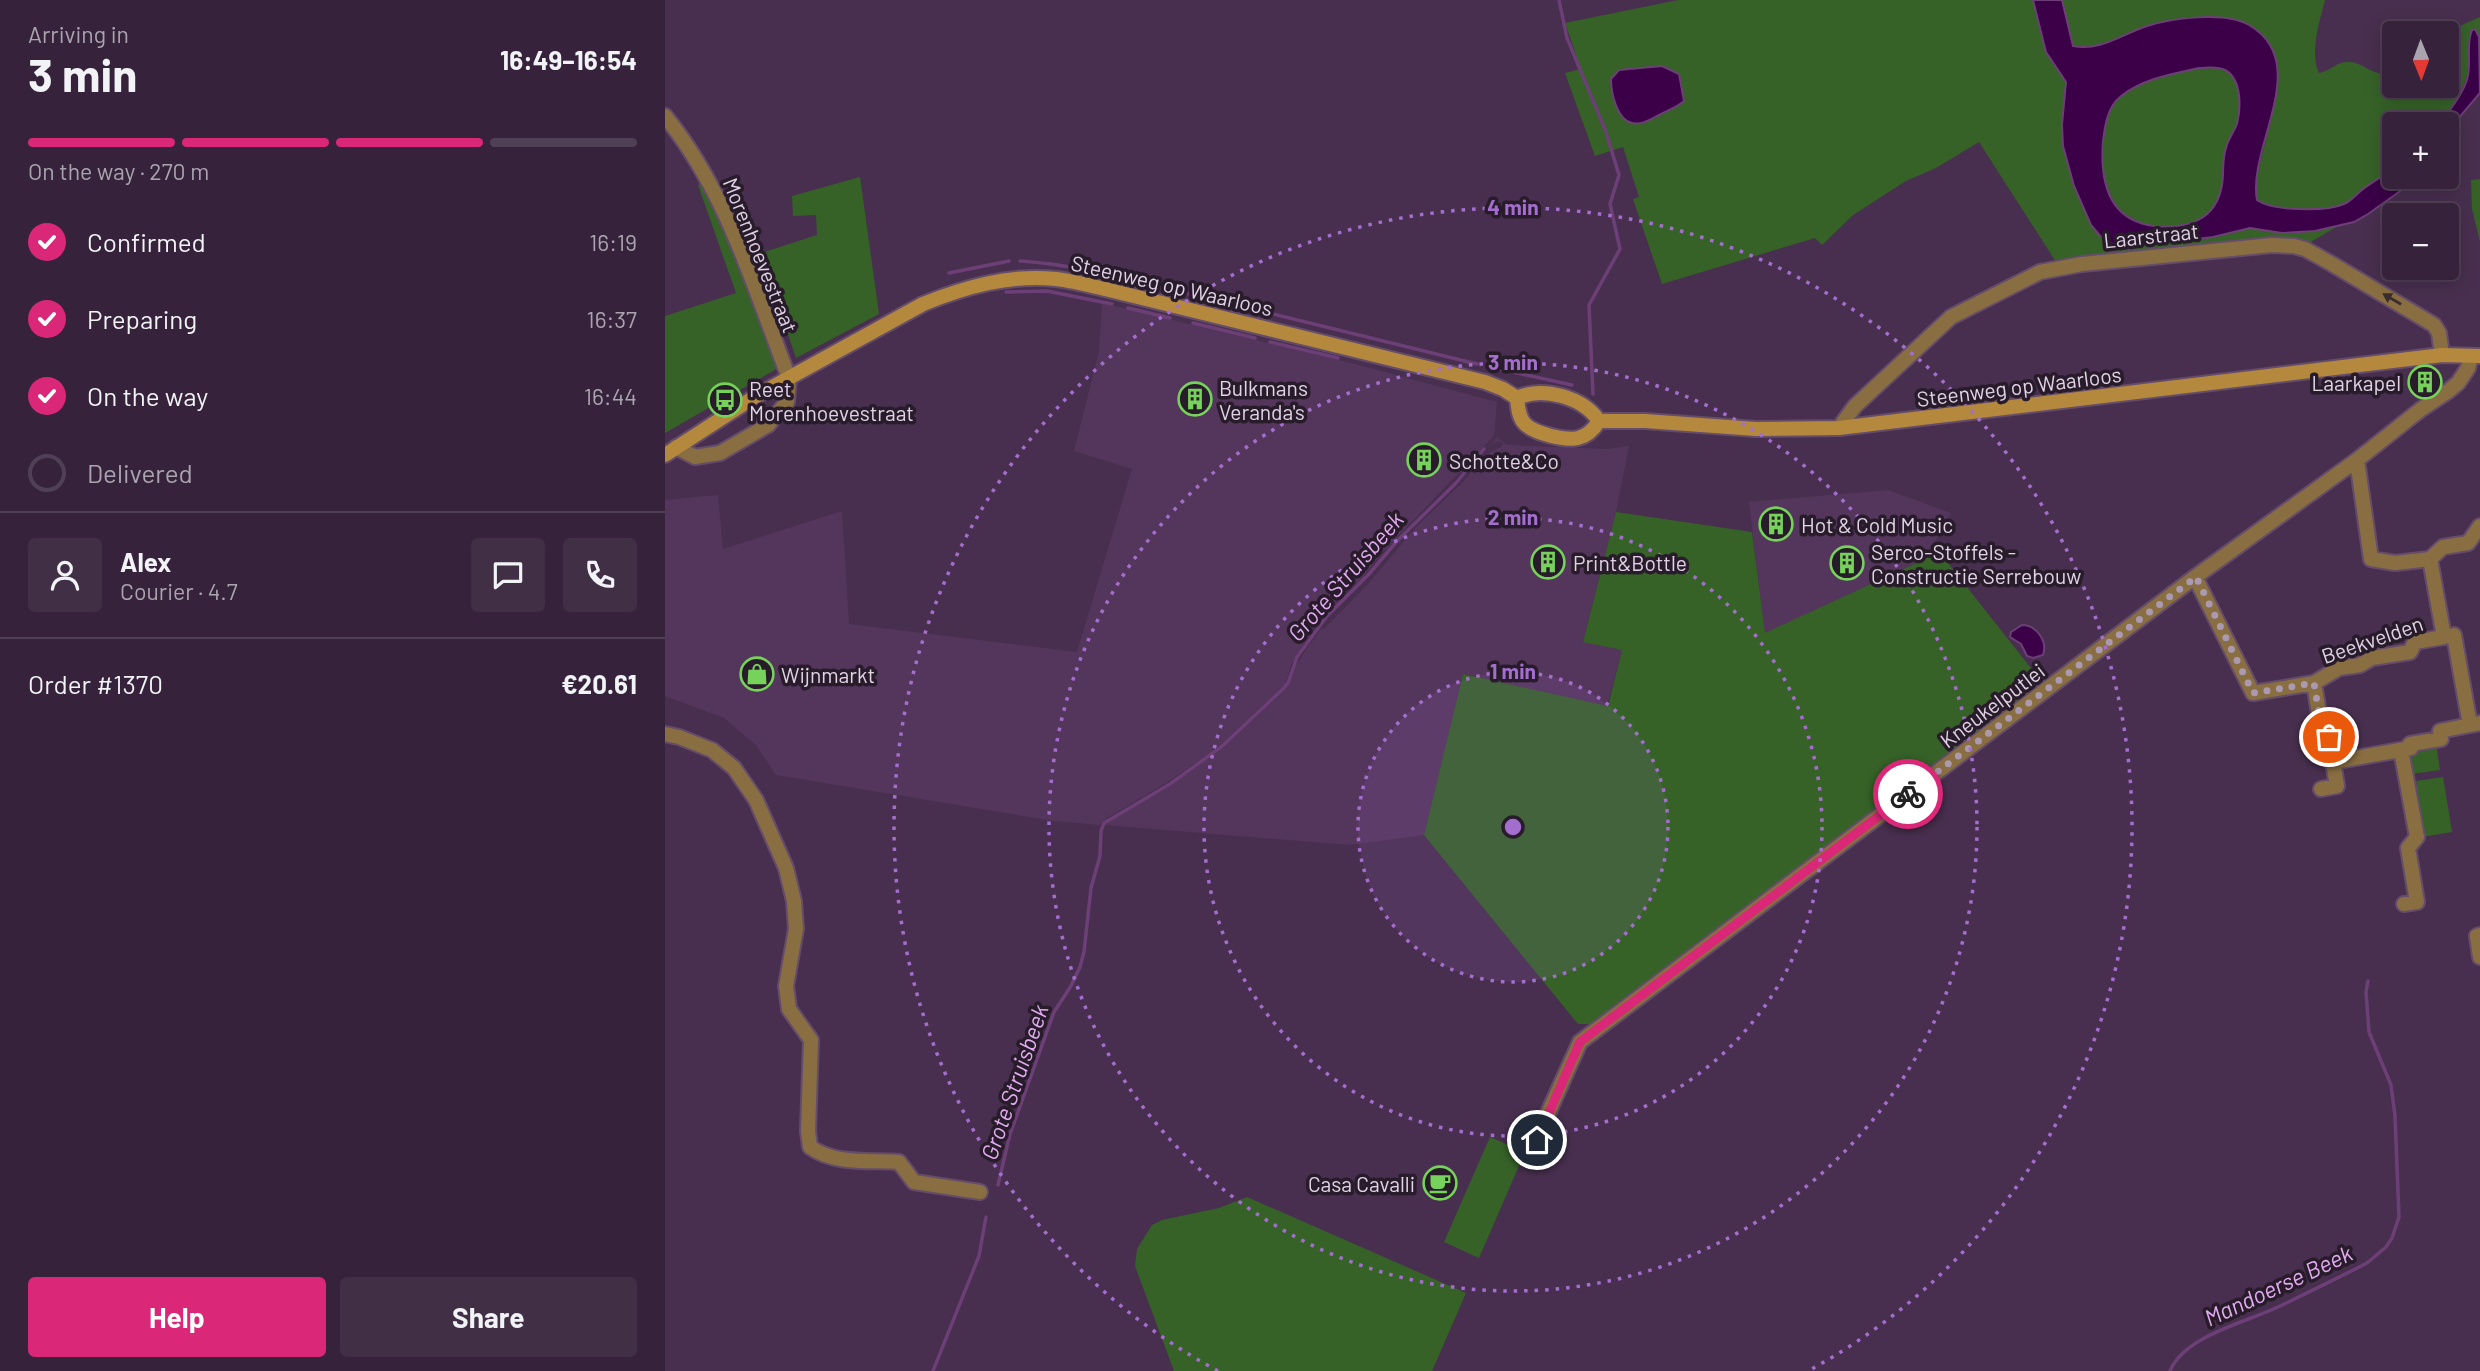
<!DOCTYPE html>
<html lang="en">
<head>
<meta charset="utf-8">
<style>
	:root { --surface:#36233b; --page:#412f46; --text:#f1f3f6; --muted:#aaa4af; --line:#504055; --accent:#db2777 }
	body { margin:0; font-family:Barlow,sans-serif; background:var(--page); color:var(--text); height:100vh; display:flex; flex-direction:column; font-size:26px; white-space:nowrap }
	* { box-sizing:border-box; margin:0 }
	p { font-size:23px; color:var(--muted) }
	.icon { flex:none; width:38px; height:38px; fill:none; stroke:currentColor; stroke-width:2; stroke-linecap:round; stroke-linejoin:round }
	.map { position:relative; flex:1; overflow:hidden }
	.sheet { display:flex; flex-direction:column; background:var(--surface); width:665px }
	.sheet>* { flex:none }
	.needle { width:46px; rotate:179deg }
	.buttons { position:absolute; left:1717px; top:21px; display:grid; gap:14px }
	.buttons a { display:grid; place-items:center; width:77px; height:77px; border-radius:7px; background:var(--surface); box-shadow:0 4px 18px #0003,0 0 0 2px var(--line); font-size:35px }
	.pin { position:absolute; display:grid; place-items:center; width:60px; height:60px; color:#fff; margin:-30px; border:4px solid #fff; border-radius:50%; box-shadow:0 2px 7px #0007 }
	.courier { position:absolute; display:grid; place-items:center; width:70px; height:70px; margin:-35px; border:5px solid #db2777; border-radius:50%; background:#fff; color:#222; box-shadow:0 2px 9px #0007 }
	.overview em { font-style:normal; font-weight:700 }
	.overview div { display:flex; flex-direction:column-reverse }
	.overview { display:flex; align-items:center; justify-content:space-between; height:119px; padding:0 28px }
	h1 { font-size:46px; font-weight:700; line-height:52px }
	.bar { display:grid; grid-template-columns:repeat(4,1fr); gap:10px 7px; align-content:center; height:84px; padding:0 28px }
	.bar i { height:9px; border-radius:5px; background:var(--line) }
	.bar .current { background:var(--accent) }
	.bar p { grid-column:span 4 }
	.line { display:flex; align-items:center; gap:18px; padding:0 28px; border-top:2px solid var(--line) }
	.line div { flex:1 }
	.round { display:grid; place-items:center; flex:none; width:74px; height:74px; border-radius:7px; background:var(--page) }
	ol { padding:0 28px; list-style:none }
	li { display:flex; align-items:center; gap:21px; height:77px }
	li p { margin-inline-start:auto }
	li .icon { padding:7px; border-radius:50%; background:var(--accent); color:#fff; stroke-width:4 }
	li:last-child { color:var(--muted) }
	li i { width:38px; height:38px; border:4px solid var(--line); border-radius:50% }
	.cta { display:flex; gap:14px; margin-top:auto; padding:14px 28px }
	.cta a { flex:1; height:80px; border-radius:7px; background:var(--accent); color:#fff; font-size:28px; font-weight:700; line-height:80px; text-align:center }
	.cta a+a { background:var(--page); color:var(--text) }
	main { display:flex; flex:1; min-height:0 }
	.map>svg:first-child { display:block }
	.built { fill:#54365c }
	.green { fill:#366228 }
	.water { fill:#3b0048; stroke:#6d3f77; stroke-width:2; fill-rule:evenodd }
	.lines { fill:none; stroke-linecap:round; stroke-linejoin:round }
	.stream { stroke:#6d3f77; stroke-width:3.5 }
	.street-casing { stroke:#644c6a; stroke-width:18 }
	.secondary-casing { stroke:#644c6a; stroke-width:18 }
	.street { stroke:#896e41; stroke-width:14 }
	.secondary { stroke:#b5893d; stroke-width:14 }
	.oneway { fill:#3b2c2f }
	.done { stroke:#ab99b1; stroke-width:7; stroke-dasharray:0 12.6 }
	.route { stroke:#db2777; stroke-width:9 }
	.ring { fill:none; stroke:#a46ecf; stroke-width:3.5; stroke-dasharray:3.5 7 }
	.labels { text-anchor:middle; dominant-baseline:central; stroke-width:7; stroke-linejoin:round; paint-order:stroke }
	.street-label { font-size:21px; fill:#e1d2e6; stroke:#281c2b }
	.poi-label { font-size:21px; fill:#e1d2e6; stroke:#281c2b; text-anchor:start }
	.water-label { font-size:23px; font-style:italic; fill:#e2abf2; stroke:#281c2b }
	.centre { fill:#a46ecf; stroke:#281c2b; stroke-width:3.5 }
	.ring-label { font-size:21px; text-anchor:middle; font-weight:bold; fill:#a46ecf; stroke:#281c2b; stroke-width:7; stroke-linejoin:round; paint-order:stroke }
</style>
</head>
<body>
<main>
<section class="sheet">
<div class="overview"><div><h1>3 min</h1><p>Arriving in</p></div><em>16:49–16:54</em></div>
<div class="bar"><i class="current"></i><i class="current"></i><i class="current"></i><i></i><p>On the way · 270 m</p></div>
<ol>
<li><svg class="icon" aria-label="check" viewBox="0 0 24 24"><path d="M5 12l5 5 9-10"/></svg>Confirmed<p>16:19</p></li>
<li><svg class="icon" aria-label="check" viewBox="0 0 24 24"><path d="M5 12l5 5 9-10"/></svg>Preparing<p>16:37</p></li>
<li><svg class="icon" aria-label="check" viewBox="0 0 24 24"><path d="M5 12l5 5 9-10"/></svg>On the way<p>16:44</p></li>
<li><i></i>Delivered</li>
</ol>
<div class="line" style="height:126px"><a class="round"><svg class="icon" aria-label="person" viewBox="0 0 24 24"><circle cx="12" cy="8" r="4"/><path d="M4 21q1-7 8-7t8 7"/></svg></a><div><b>Alex</b><p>Courier · 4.7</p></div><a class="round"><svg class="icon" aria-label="chat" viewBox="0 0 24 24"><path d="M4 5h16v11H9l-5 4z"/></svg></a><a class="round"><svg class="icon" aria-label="phone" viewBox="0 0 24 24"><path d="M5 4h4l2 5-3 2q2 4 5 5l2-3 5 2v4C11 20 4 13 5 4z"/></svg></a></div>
<div class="line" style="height:91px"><div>Order #1370</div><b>€20.61</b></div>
<div class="cta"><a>Help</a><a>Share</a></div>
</section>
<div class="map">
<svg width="1815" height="1371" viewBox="0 0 1815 1371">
	<rect width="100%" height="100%" fill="#482f4f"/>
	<path class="built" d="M437 303 690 364 832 402 829 435 816 450 821 446 827 444 832 437 842 445 941 449 964 446 951 512 918 641 957 650 942 706 798 674 759 835 685 845 440 825 451 816 499 790 555 750 617 693 625 683 629 669 640 651 657 628 659 629 702 585 753 525 797 483 822 454 837 446 838 443 834 441 821 447 812 454 715 555 697 578 665 606 652 623 626 665 620 685 553 747 500 784 440 819 435 825 389 821 111 775 91 745 59 718 0 696V500L31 497 53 495 58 549 177 511 184 624 412 652 467 469 409 451 434 351Z
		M1223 490 1286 513 1260 559 1100 634 1084 502Z"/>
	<path class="green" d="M1013 0H1368L1374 25 1387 63 1401 82 1397 125 1398 146 1409 186 1497 243 1548 237 1585 228 1632 232 1673 226 1639 246 1393 265 1314 142 1271 168 1241 181 1188 215 1157 245 1150 238 997 284 968 199 974 197 958 147 930 156 900 73 916 69 900 23Z
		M1397 0H1660C1655 20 1644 53 1654 73 1666 71 1673 60 1686 62 1702 64 1712 81 1729 70V86H1782V33H1779L1815 17V66L1814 37 1804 36C1808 77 1797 92 1775 124H1729V169C1720 175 1710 180 1701 187 1693 192 1687 201 1679 204 1661 212 1607 211 1592 200 1588 182 1595 166 1599 148 1604 127 1616 78 1610 58 1609 54 1605 48 1603 44 1599 38 1595 32 1589 28 1558 12 1511 15 1479 27 1452 37 1437 51 1408 47Z
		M1534 68C1540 68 1548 67 1555 69 1577 74 1577 106 1572 124 1569 132 1563 139 1561 148 1557 159 1559 173 1557 185 1551 220 1521 229 1489 226 1464 223 1442 202 1438 178 1436 166 1438 153 1439 141 1440 126 1442 108 1455 97 1476 79 1507 74 1534 68Z
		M195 177 214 314 131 358 96 253 152 235 151 215 128 216 127 196Z
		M1815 179V242L1807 209 1806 180Z
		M42 180 115 367 0 433V316L71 293 33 185Z
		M951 512 1087 532 1100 633 1260 559 1268 544 1380 686 928 1024H913L759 835 798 674 943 706 957 650 918 642Z
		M1771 744 1775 770 1746 774 1743 755 1746 751Z
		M1778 777 1787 832 1757 837 1748 786 1752 785 1751 781Z
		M825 1137 860 1152 814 1258 779 1242Z
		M582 1197 801 1293 767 1371H509L470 1266 472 1249 487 1225 497 1220 554 1208Z"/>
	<path class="water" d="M1368 0H1397L1408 46C1435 51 1454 36 1479 27 1505 18 1560 11 1584 25 1649 63 1582 147 1592 200 1607 211 1661 212 1679 204 1687 201 1693 192 1701 187 1710 180 1720 175 1729 169V177H1755L1703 214 1689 222 1650 231 1617 233 1585 228 1548 237 1497 243 1453 246 1445 243 1436 237 1426 225 1409 186 1398 146 1397 125 1401 82 1381 52ZM1534 68C1542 68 1552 66 1560 70 1577 79 1576 108 1572 124 1569 132 1563 139 1561 148 1557 159 1559 173 1557 185 1551 221 1521 229 1489 226 1442 220 1435 179 1438 141 1440 126 1442 108 1455 97 1476 79 1507 74 1534 68Z
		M1810 29 1814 37 1815 93 1792 120 1782 145V124H1775C1785 109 1800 92 1803 75 1806 60 1801 43 1807 30Z
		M997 66 1014 74 1019 101C1011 108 1003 110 994 115 986 119 978 125 967 123 952 120 946 93 946 79L954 70Z
		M1357 625C1371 625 1383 641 1378 655L1368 658 1362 656 1356 644 1345 637 1346 632Z"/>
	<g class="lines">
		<path class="stream" d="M894 0 902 38 941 132 954 175 945 204 955 249 924 305 928 394
			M355 261C417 265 476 283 537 297
			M284 273 344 261
			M341 292 382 291 447 304
			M559 302 812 364
			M463 308 505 318
			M528 323 590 338
			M605 342 673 358
			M834 369 907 385
			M333 1185 345 1134 389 1012 406 986 415 967 419 952 426 888 435 856 436 831 439 823 505 784 556 747 617 690 623 683 632 657 662 616 704 574 732 541 791 483 819 449
			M268 1371 314 1256 321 1217
			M1505 1371C1520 1335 1583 1322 1615 1306 1644 1292 1673 1278 1702 1263L1721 1247 1727 1238 1734 1217 1730 1116 1726 1085 1704 1032 1701 992 1703 981"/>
		<defs>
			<path id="street" d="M0 116C62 192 89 288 124 378L122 402 103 425 55 453 30 457 11 447
				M1174 428 1190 406 1286 317 1375 272 1417 264 1607 245 1629 246 1640 249 1667 264 1769 325 1774 333 1777 355
				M1692 460 1706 559 1730 563 1765 559 1778 547 1803 543 1815 526
				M1765 559 1779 637 1750 642 1745 652 1707 658 1695 665 1674 668 1649 683 1658 738H1664L1668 762 1746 748 1745 744 1776 739 1775 731 1805 725
				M1530 577 1588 693 1649 683
				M1779 637 1789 635 1805 725 1815 723
				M0 734 14 737 47 750 69 768 91 800 121 868 129 901 131 929 121 986 124 1009 146 1040 143 1131 145 1147C170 1165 204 1160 234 1162L249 1182 315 1192
				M1736 750 1752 837 1743 848 1752 902 1739 904
				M1656 789 1672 786 1668 762
				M1815 935 1812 936 1815 957
				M871 1140 915 1042 1530 577 1692 460 1755 410 1782 392 1793 383 1803 368 1806 356"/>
			<path id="secondary" d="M852 398C878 386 918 397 934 421
				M934 421H980L1091 429 1174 428 1777 355 1815 356
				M0 455 91 396 258 304C300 287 345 274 391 279 409 281 427 286 444 290L820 382 838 389 852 398C853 406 853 417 860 424 869 433 899 441 913 438 922 436 929 429 934 421"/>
		</defs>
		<use href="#street" class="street-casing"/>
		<use href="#secondary" class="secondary-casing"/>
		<use href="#street" class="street"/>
		<use href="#secondary" class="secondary"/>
	</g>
	<defs><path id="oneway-solid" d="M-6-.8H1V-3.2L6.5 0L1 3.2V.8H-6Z" transform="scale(1.75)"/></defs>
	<use class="oneway" href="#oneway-solid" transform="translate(1727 299) rotate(-150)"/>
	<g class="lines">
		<path class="done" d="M1243 794 1531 577 1588 693 1649 683 1658 738 1664 737"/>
		<path class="route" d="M872 1140 915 1042 1243 794"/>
	</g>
	<circle cx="848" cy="827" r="155" fill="#a46ecf" fill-opacity=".12"/>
	<g class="ring">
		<circle cx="848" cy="827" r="155"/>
		<circle cx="848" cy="827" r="309"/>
		<circle cx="848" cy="827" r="464"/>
		<path d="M553 1371A619 619 0 1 1 1143 1371"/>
	</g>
	<defs>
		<symbol id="building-ring" viewBox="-11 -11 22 22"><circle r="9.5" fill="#281c2b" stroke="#76d25a" stroke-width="1.5"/><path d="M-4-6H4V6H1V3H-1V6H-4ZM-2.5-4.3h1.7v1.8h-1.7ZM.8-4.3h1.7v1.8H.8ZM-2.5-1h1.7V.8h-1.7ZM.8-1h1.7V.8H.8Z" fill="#76d25a"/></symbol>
		<symbol id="bus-ring" viewBox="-11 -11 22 22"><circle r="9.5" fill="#281c2b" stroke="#76d25a" stroke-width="1.5"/><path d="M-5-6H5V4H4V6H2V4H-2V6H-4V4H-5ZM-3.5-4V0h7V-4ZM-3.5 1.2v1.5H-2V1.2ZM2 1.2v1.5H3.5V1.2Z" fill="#76d25a"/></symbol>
		<symbol id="shop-ring" viewBox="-11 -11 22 22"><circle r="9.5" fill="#281c2b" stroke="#76d25a" stroke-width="1.5"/><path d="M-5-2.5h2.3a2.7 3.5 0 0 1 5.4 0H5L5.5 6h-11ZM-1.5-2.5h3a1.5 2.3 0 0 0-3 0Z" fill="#76d25a"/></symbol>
		<symbol id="cafe-ring" viewBox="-11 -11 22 22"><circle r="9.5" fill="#281c2b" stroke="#76d25a" stroke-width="1.5"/><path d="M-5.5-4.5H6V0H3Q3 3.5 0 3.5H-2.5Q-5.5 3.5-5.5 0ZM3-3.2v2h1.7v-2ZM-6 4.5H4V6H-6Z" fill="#76d25a"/></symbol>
	</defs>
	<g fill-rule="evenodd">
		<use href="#building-ring" x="1741" y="363" width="38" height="38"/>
		<use href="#building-ring" x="511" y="380" width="38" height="38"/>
		<use href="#bus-ring" x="41" y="381" width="38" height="38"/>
		<use href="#building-ring" x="740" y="441" width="38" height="38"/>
		<use href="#building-ring" x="1092" y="505" width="38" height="38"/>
		<use href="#building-ring" x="864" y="543" width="38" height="38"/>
		<use href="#building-ring" x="1163" y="544" width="38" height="38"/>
		<use href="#shop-ring" x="73" y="655" width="38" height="38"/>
		<use href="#cafe-ring" x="756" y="1164" width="38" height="38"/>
	</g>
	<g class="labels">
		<g class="street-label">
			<text transform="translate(1486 235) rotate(-6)">Laarstraat</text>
			<text transform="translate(96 255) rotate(68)">Morenhoevestraat</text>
			<text transform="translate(507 285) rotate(13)">Steenweg op Waarloos</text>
			<text transform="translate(1354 386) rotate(-7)">Steenweg op Waarloos</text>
			<text transform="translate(1707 639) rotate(-19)">Beekvelden</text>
			<text transform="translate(1327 705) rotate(-37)">Kneukelputlei</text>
		</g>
		<g class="poi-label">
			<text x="1736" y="382" text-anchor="end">Laarkapel</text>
			<text x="554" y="387">Bulkmans<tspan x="554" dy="24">Veranda's</tspan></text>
			<text x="84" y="388">Reet<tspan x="84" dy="24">Morenhoevestraat</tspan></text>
			<text x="784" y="460">Schotte&amp;Co</text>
			<text x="1136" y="524">Hot &amp; Cold Music</text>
			<text x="1206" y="551">Serco-Stoffels -<tspan x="1206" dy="24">Constructie Serrebouw</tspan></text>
			<text x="908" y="562">Print&amp;Bottle</text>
			<text x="116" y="674">Wijnmarkt</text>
			<text x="750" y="1183" text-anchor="end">Casa Cavalli</text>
		</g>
		<g class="water-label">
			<text transform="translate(680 576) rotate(-49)">Grote Struisbeek</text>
			<text transform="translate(349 1082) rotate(-71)">Grote Struisbeek</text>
			<text transform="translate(1613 1285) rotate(-25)">Mandoerse Beek</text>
		</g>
	</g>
	<circle cx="848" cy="827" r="10" class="centre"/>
	<g class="ring-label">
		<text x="848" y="215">4 min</text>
		<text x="848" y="370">3 min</text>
		<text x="848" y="525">2 min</text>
		<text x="848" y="679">1 min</text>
	</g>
</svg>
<div class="buttons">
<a><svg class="needle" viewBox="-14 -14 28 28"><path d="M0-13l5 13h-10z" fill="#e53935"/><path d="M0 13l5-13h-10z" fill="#aaa4af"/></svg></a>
<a>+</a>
<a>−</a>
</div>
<div class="pin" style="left:1664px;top:737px;background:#ea580c"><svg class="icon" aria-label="bag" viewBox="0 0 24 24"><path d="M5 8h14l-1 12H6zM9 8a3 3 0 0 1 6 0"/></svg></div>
<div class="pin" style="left:872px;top:1140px;background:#1f2937"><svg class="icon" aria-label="home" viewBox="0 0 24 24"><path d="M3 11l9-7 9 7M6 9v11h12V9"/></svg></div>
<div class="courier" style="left:1243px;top:794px"><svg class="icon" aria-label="bike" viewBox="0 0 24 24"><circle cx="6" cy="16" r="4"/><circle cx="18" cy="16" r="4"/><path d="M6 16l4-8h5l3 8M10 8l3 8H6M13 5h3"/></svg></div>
</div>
</main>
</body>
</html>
